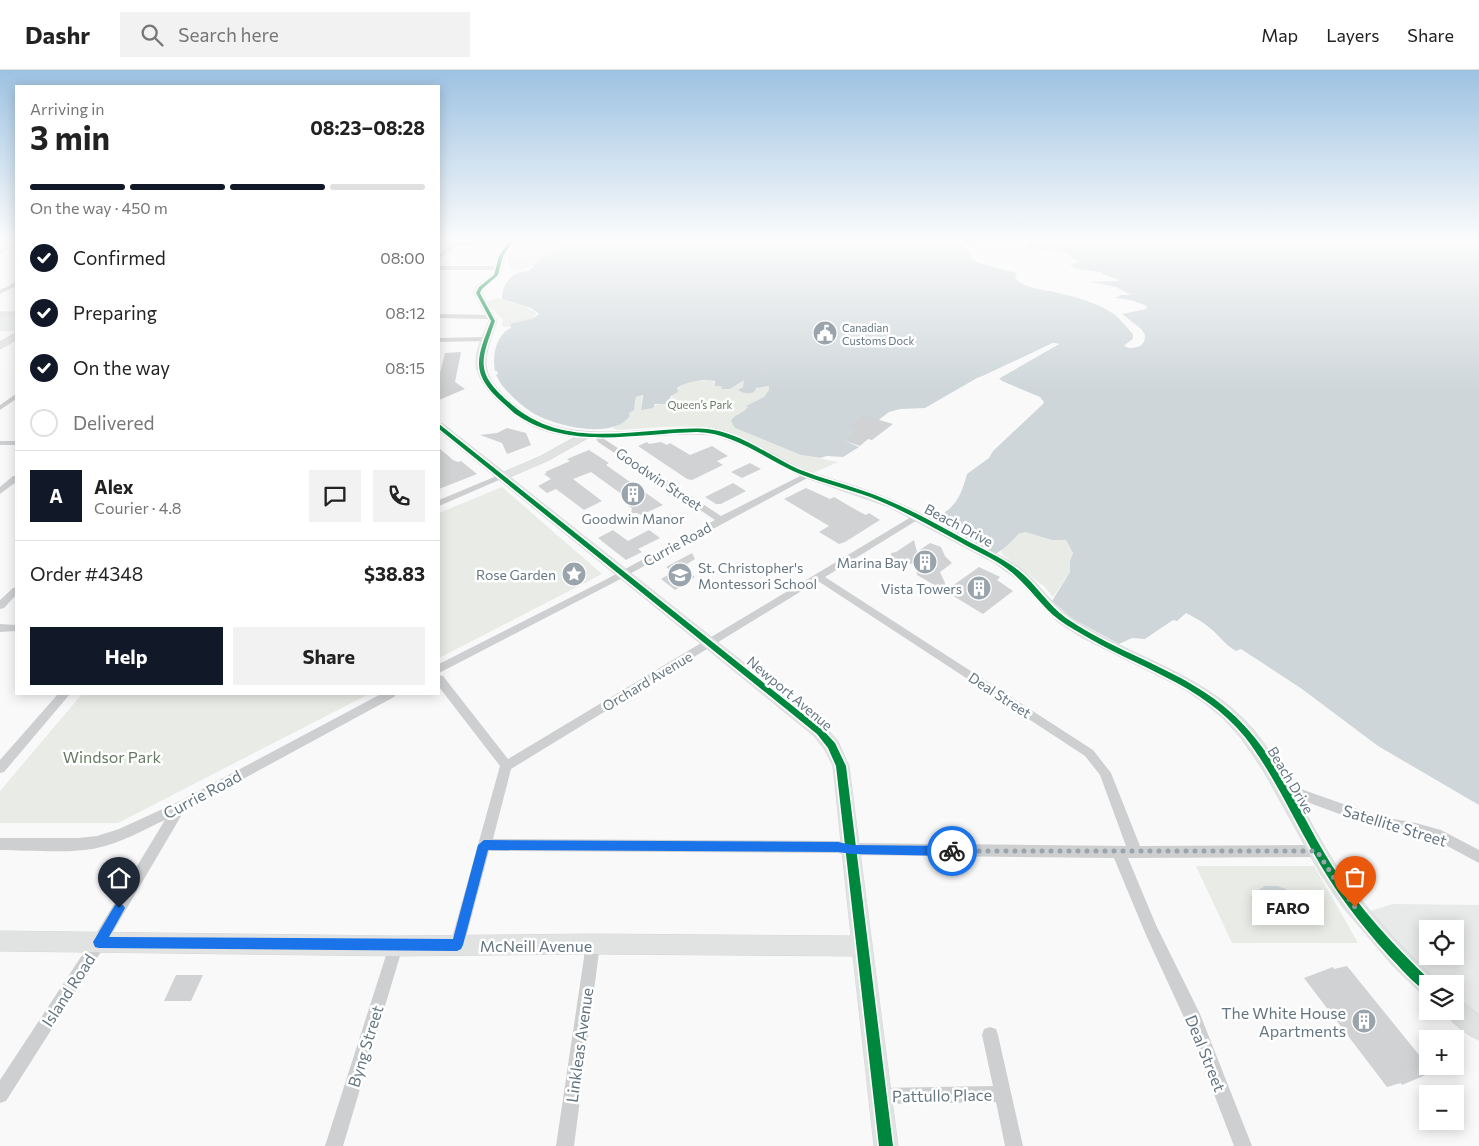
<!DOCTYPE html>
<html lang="en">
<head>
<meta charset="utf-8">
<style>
	:root { --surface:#fff; --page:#f2f2f2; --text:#222; --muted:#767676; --line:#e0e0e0; --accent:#111827 }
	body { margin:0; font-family:Commissioner,sans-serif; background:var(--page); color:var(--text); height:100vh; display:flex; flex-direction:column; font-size:19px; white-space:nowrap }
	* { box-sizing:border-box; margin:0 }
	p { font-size:16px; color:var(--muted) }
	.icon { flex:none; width:28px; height:28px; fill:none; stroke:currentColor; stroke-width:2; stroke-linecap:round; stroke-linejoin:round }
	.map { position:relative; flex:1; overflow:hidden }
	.panel { position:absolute; left:15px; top:15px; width:425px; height:610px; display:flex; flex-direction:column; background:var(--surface); border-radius:0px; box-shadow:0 2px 12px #0003 }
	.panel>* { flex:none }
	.tools { position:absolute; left:1419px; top:850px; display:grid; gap:10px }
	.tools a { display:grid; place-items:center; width:45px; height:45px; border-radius:0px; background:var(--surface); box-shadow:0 2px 12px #0003; font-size:25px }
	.pin { position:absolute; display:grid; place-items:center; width:42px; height:42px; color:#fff; margin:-51px -21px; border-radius:50% 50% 50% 0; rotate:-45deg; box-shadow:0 0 5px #0007 }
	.pin .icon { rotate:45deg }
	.courier { position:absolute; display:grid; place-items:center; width:50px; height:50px; margin:-25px; border:4px solid #1a73e8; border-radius:50%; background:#fff; color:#222; box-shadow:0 1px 6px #0007 }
	.bubble { position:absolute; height:35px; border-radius:0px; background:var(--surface); box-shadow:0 2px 12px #0003; font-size:16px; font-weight:700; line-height:35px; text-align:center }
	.headline em { font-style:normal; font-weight:700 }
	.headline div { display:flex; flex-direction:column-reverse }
	.headline { display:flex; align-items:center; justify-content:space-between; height:85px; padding:0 15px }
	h1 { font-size:32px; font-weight:700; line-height:38px }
	.bar { display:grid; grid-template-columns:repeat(4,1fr); gap:8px 5px; align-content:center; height:60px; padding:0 15px }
	.bar i { height:6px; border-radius:4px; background:var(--line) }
	.bar .current { background:var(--accent) }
	.bar p { grid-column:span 4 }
	.line { display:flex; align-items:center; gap:12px; padding:0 15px; border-top:1px solid var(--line) }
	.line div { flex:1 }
	.round { display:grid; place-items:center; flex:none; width:52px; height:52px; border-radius:0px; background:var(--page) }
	ol { padding:0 15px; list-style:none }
	li { display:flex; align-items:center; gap:15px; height:55px }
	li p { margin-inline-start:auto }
	li .icon { padding:5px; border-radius:50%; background:var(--accent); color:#fff; stroke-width:4 }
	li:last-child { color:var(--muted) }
	li i { width:28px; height:28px; border:2px solid var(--line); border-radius:50% }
	.primary-button { display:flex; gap:10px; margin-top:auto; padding:10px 15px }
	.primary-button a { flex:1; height:58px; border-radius:0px; background:var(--accent); color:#fff; font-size:20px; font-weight:700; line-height:58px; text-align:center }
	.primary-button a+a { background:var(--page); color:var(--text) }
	header { display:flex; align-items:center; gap:30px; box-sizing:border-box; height:70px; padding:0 25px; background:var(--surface); border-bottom:1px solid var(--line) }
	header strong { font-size:24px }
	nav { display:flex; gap:28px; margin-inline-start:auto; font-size:18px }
	.search { width:350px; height:45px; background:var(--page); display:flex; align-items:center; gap:12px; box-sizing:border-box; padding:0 18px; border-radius:0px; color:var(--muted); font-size:19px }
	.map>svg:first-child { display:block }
	.built { fill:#e8e9e9; fill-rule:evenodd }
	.green { fill:#e8ebe6 }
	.water { fill:#ced6d9 }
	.pier { fill:#f9f9f9 }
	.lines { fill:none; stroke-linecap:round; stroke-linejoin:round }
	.stream { stroke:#ced6d9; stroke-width:5 }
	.building { fill:#d0d2d3 }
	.secondary-casing { stroke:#d5d6d7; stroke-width:1 }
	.street { fill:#cecfd0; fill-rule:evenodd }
	.secondary { fill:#e1e2e2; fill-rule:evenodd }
	.cycleway-casing { stroke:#fff; stroke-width:3 }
	.cycleway { fill:#00873e; fill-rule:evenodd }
	.route { fill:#1a73e8 }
	.done { stroke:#99a4ac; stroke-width:5; stroke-dasharray:0 9 }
	.labels { text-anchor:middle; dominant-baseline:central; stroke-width:5; stroke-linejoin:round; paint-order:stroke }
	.far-poi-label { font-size:11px; fill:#657683; stroke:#fff; text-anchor:start }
	.far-park-label { font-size:11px; fill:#687a64; stroke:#fff }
	.street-label { font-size:14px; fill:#657683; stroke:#fff }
	.poi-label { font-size:14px; fill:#657683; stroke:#fff; text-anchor:end }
	.near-park-label { font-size:16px; fill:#687a64; stroke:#fff }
	.near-street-label { font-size:16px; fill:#657683; stroke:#fff }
	.near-poi-label { font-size:16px; fill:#657683; stroke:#fff; text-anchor:end }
</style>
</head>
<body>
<header>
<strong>Dashr</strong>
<div class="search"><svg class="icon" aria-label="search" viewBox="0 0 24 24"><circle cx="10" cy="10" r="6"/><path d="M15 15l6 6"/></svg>Search here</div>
<nav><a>Map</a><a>Layers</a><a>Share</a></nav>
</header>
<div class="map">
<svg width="1479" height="1076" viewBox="0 0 1479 1076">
	<rect width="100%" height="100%" fill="#f9f9f9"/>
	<path class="built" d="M520 170H579L522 200 510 199 508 186Z
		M0 246 16 247V261H0Z
		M1393 834 1479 835V950L1472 940 1455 925V914H1442L1428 906 1367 842ZM1428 859H1455V886H1428Z"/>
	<path class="green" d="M497 228 526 237 536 243 534 249 507 257 502 256 503 250 486 232Z
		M709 310 730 319 743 310H745L743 317 739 319 769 316V320L764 327 747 336 749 337 745 342 737 344 735 358 801 385 838 392 813 403 718 359C686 353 650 358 617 360L613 358 630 346 629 343 636 333V327L642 324 641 340 670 331C674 319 684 311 697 311 702 311 704 312 709 310Z
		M502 417 602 504 439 588V443Z
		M1025 462 1052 470H1066L1073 483 1070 491V502L1053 527 1045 517 1003 485 1001 481C1005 475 1016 471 1018 464Z
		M82 624H369L118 753H0V721Z
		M1196 796H1314L1358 873H1232Z"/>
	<path class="water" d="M581 170H977L971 171 975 173 966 174 964 177 969 179 968 181 973 190 979 193 1016 203 1017 206 1015 208C1023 218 1043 219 1054 222 1083 229 1115 236 1133 264V269L1125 275 1128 278 1140 276 1145 268 1141 259 1122 244 1146 239 1147 236 1131 230 1115 228 1121 225H1131L1116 217 1091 212 1119 211 1117 209 1107 206H1109L1101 203 1102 202 1075 199 1070 195 1078 192 1069 184 1062 182 1030 178 1026 176 1029 172 1027 170H1479V735L1378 676 1302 619 1241 579 1236 581C1225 575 1220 566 1210 558 1203 552 1194 547 1186 543L1177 551 1173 550 1145 569 1132 568 1119 574 1073 549 1052 531 1070 502V491L1073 483 1066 470H1052L1025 462 1018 464C1016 469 1000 482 995 484L947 457 945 442C958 434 963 419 967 404L989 388 993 381 1043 334 1044 332 1040 327 1002 311 999 308 1059 274 1053 273 985 305 977 308 925 338 900 339 889 342 872 355 845 371 859 377 843 387 827 386 820 388 801 385 735 358 731 351C735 343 743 344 748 337L746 336 764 327 769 320V316L756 318 754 322C749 324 743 324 738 320L743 317 744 310 730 319H722L721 316H715V311C704 309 687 311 677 318L678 322 671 326 667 334H655L653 338 641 340 643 325 636 327 634 340 629 343 630 346C611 371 553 355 533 343 521 336 510 325 501 314L496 305 498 304 497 301H495C492 286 496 264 511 258L510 254 534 248 539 244 531 238 502 229C502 213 512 201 529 201L539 190Z
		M1264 816H1277L1286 819 1293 833 1282 842 1264 841 1253 833 1251 827Z"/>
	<path class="pier" d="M1113 242 1120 245 1119 243 1122 244 1141 259 1145 265 1144 272 1140 276 1133 278 1124 276 1133 269V264Z
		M1053 273 1059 274 1000 308 997 307 1044 280 990 306 985 305Z"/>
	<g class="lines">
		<path class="stream" d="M1293 833V840L1298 846"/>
	</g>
	<path class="building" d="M461 282 455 312 465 319 439 330V307L445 283Z
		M863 345 893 354 872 370 868 369 860 376 845 371 855 360 848 358Z
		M507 358 526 363 531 375 507 384 502 373 480 365 497 363Z
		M647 372 649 374 661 372 667 375 670 373 690 385 712 376 728 386 717 391 723 395 692 410 687 409 638 376Z
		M439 378 453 390 458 392 461 391 477 404 439 419Z
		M589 380 609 393 606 395 663 435 641 445 637 443H631L632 438 628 436 634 433 591 402 573 409 602 431 584 440 556 419 547 423 538 416 551 409 544 404 547 403 545 402 570 391 567 389Z
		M750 393 761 399 742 408 731 402Z
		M733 413 746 421 721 434H716L705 427Z
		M806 418 830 429 834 427 858 441 866 445 869 443 880 450 845 472 839 474 819 462 829 456 784 429Z
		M613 460 628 471 649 460 660 468 638 479 642 482 626 490 598 468Z
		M914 470 917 482 930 473 941 477 945 486 952 493 940 502 945 513 943 520 917 505 915 494 892 492 891 483 896 482Z
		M692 483 695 489 684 496 690 500 688 502 695 507 675 520 661 509 673 502 666 497Z
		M979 497 1000 507 997 510 1013 521 983 544 945 521Z
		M1347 896 1428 996 1433 1002 1402 1015 1401 1013 1387 1017 1304 908 1333 897 1334 899Z
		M176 905H203L191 931H164Z"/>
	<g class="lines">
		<defs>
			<path id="secondary" d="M509 170H515L505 186 500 205 483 219 482 223 497 251C483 291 477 302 512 333 556 371 613 362 666 359 683 358 700 356 716 359 747 366 772 385 800 398 825 408 852 414 877 424 908 436 937 452 966 468 984 478 1003 486 1020 498 1038 512 1050 533 1069 546 1129 588 1204 602 1253 659 1286 699 1306 748 1334 792 1362 835 1397 873 1435 909L1438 914H1428V926L1421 923 1393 896 1342 836 1320 803 1263 700 1241 668 1223 648 1202 631 1179 616 1081 567 1058 552 1017 509 993 492 889 437 801 406 741 375 715 365 691 364 588 368 549 390 510 407 826 658 838 671 849 696 898 1076H874L853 886 593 884 396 886 0 881V861L396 866 593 864 851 866 833 696 825 680 814 666 439 361V353L443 354 504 402 541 386 575 367C561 365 546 362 533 356 513 346 476 317 476 292 476 278 484 264 489 251L474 223 477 216 493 204 497 186Z
				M0 242H16V246H0Z
				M16 263V270L0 279V272Z
				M1455 929 1463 932 1479 945V970C1467 965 1450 953 1445 941H1455Z"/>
		</defs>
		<use href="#secondary" class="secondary-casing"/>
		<path class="street" d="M510 172 512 174 459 175 451 179 439 189V185L447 177 458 173Z
			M16 173V176L0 183V179Z
			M439 196H499L502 198 499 200H439Z
			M16 212V216L0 224V220Z
			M439 244 492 245 495 247 492 249 439 248Z
			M439 268 486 267 489 269 486 271 439 272Z
			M16 324V329L0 340V335Z
			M596 364H602L604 369 721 446 806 403H809L813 405 611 514 439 603V594L605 510 715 450 598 372 595 366Z
			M0 371H16V375H0Z
			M499 405H502L506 407 439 436V430Z
			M13 406H16V412L0 424V417Z
			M916 444 919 445 920 447 919 449 825 507 1093 680 1111 703 1140 776 1317 775 1322 777 1324 781 1322 785 1317 787 1128 788 1156 855 1200 944 1252 1076H1234L1187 954 1146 865 1114 788 852 785 838 783 489 781 464 875 462 880 457 882 452 880 450 875 500 696 439 617V605L443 606 508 689ZM818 511 1085 686 1100 705 1126 776 852 773 838 771 493 769 511 699Z
			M16 517V525L4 538 0 539V530L13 518Z
			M0 554 16 555V561L0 562Z
			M58 624H70L4 702 0 703V690Z
			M381 624H396L394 627 184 741 104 877 6 1031 0 1033V1010L94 867 165 750C143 760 121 773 97 778 70 784 29 780 0 780V768H78L97 766 119 759 178 732Z
			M1281 712 1380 747 1412 752 1441 760 1479 780V793L1438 771 1412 764 1380 759 1277 721 1275 717 1277 713Z
			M593 867 598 869 600 874 574 1076H556L586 874 588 869Z
			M396 869 401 871 403 876 343 1076H325L389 876 391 871Z
			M990 957 996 959 998 965 1023 1076H1005L996 1032 880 1034 874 1032 872 1026 874 1020 880 1018 993 1016 982 965 984 959Z"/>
		<use href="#secondary" class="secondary"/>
		<defs>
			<path id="cycleway" d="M510 170H514L503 186 498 205 482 219 480 223 495 251C481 291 474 302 510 333 555 373 608 364 664 360 680 359 697 357 714 360 745 366 770 386 798 399 823 409 849 415 875 425 906 437 935 453 964 469 982 479 1001 487 1018 500 1036 514 1048 535 1066 548 1127 590 1201 603 1250 662 1284 701 1304 751 1331 794 1359 838 1394 876 1432 912L1433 914H1428V922C1414 915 1400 897 1389 886 1360 854 1334 820 1313 782 1291 744 1272 702 1245 667 1201 613 1137 598 1080 563 1071 558 1061 552 1053 545 1036 529 1024 511 1006 498 991 487 975 481 960 472 930 456 901 439 870 427 845 418 818 412 793 401 761 386 733 363 697 362 638 363 570 381 517 345 512 342 508 337 503 333 469 303 477 288 491 251L476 223 479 217 494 205 499 186Z
				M439 354 823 660 835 673 846 696 893 1076H879L836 696 828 678 817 664 439 359Z"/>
		</defs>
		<use href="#cycleway" class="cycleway-casing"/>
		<use href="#cycleway" class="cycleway"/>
	</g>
	<linearGradient id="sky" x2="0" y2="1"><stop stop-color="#9dc2e2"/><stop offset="0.53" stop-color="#fcfcfc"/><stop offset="1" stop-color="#fcfcfc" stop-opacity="0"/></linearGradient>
	<rect width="1479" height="321" fill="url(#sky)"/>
	<path class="route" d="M484 770 838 772 852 775 952 776 957 781 952 786 852 784 838 782 488 780 463 875 461 879 457 881 99 878 95 877 93 872 115 835 119 833 123 835 125 838 109 867 453 869 478 775Z"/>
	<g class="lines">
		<path class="done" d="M952 781H1317L1336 811 1355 837"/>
	</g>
	<defs>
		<symbol id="civic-disc" viewBox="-11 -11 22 22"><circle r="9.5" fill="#99a4ac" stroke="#fff"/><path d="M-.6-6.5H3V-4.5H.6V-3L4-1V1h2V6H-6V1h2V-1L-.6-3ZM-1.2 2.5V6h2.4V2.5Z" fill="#fff"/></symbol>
		<symbol id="building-disc" viewBox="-11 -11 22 22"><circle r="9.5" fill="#99a4ac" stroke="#fff"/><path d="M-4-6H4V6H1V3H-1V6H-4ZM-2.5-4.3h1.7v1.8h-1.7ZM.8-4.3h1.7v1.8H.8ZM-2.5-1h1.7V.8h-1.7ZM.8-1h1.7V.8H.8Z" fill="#fff"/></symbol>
		<symbol id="sight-disc" viewBox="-11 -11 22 22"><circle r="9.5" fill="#99a4ac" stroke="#fff"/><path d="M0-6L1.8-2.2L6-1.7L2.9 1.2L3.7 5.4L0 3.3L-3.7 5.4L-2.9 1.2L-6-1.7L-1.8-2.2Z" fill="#fff"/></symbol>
		<symbol id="school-disc" viewBox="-11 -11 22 22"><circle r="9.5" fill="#99a4ac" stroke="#fff"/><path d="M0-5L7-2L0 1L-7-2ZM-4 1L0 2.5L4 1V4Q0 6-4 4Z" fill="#fff"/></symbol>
	</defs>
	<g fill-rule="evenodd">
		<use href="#civic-disc" x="811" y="249" width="28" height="28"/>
		<use href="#building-disc" x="619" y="410" width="28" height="28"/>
		<use href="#building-disc" x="911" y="478" width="28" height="28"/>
		<use href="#sight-disc" x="560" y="490" width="28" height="28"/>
		<use href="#school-disc" x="666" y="491" width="28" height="28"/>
		<use href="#building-disc" x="965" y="504" width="28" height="28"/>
		<use href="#building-disc" x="1350" y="937" width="28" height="28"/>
	</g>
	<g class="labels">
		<g class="far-poi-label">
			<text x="842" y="257">Canadian<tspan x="842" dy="13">Customs Dock</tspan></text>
		</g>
		<g class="far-park-label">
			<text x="700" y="334">Queen’s Park</text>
		</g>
		<g class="street-label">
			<text transform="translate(659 409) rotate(34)">Goodwin Street</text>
			<text transform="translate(959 455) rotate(28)">Beach Drive</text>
			<text transform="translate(677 474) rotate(-29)">Currie Road</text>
			<text transform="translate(647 611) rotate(-31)">Orchard Avenue</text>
			<text transform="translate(790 623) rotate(40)">Newport Avenue</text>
			<text transform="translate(1000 625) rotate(33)">Deal Street</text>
			<text transform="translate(1291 710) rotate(59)">Beach Drive</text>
		</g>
		<g class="poi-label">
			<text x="633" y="448" text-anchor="middle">Goodwin Manor</text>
			<text x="908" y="492">Marina Bay</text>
			<text x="698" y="497" text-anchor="start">St. Christopher's<tspan x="698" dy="16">Montessori School</tspan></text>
			<text x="556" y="504">Rose Garden</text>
			<text x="962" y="518">Vista Towers</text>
		</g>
		<g class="near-park-label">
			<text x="112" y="686">Windsor Park</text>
		</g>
		<g class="near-street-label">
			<text transform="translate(202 724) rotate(-28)">Currie Road</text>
			<text transform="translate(1395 755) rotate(17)">Satellite Street</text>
			<text x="536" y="875">McNeill Avenue</text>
			<text transform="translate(68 920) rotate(-57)">Island Road</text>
			<text transform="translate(579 975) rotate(-82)">Linkleas Avenue</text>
			<text transform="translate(365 976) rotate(-73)">Byng Street</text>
			<text transform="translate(1206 983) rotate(68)">Deal Street</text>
			<text transform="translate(942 1025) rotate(-1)">Pattullo Place</text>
		</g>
		<g class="near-poi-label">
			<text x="1346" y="942">The White House<tspan x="1346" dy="18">Apartments</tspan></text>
		</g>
	</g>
</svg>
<div class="tools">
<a><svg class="icon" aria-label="locate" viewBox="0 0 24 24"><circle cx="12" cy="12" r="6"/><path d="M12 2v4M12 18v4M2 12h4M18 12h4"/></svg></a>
<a><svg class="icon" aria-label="layers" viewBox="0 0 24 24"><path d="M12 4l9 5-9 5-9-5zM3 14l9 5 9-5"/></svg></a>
<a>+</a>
<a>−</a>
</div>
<div class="pin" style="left:1355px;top:837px;background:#ea580c"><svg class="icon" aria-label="bag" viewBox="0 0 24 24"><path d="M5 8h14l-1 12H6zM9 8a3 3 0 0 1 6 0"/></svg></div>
<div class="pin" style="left:119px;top:838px;background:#1f2937"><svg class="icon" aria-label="home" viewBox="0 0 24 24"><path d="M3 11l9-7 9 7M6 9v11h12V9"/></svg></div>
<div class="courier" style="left:952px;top:781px"><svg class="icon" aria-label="bike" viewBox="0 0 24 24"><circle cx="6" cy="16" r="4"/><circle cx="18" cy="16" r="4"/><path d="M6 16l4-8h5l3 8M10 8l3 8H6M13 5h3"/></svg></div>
<div class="bubble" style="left:1252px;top:820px;width:72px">FARO</div>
<section class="panel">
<div class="headline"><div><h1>3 min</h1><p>Arriving in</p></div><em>08:23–08:28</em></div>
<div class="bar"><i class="current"></i><i class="current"></i><i class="current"></i><i></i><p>On the way · 450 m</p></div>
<ol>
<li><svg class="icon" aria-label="check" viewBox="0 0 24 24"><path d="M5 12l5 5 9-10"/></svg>Confirmed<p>08:00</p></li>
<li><svg class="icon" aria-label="check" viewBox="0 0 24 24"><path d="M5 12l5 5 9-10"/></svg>Preparing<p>08:12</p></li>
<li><svg class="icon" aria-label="check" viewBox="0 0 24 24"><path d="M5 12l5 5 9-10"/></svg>On the way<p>08:15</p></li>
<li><i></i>Delivered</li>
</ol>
<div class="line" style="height:90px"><b class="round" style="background:var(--accent);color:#fff">A</b><div><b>Alex</b><p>Courier · 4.8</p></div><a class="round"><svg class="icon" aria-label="chat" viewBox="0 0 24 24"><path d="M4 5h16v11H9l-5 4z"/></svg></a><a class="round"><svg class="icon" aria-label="phone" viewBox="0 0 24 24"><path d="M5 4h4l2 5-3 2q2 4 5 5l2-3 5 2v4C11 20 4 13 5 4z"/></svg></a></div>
<div class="line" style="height:65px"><div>Order #4348</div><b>$38.83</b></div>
<div class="primary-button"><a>Help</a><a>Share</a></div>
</section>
</div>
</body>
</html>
